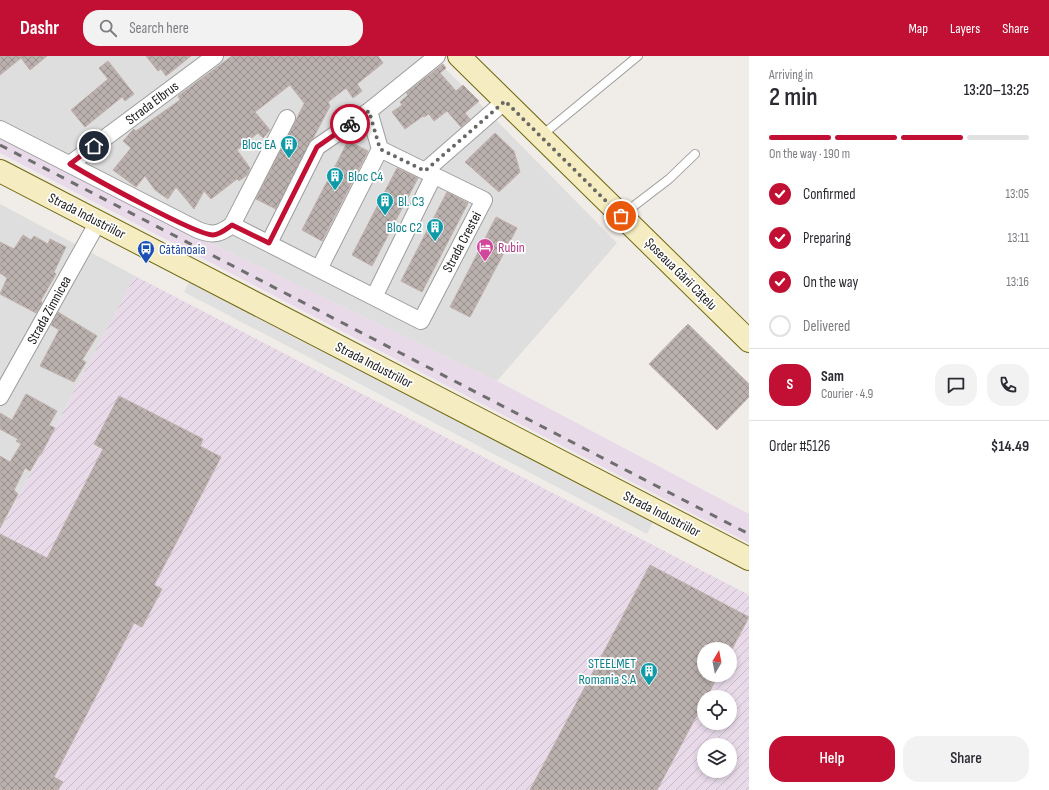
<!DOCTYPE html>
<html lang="en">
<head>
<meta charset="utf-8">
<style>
	:root { --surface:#fff; --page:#f2f2f3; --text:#2b2b33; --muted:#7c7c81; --line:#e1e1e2; --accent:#c11033 }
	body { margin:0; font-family:"Sofia Sans Condensed",sans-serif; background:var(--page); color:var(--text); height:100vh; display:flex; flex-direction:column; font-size:15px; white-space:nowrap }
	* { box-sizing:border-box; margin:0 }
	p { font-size:13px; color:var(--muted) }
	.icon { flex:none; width:22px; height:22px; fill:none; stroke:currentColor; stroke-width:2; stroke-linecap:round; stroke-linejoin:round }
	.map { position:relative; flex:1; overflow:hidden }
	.side { display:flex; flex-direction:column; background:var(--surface); width:300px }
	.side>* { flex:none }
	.needle { width:26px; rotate:10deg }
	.fabs { position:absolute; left:697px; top:586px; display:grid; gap:8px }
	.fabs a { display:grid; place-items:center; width:40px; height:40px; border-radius:50%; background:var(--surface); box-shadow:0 2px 6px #0003; font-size:20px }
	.pin { position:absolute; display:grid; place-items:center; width:34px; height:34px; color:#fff; margin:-17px; border:2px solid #fff; border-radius:50%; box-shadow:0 1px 4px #0007 }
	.courier { position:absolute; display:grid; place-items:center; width:40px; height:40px; margin:-20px; border:3px solid #c11033; border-radius:50%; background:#fff; color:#222; box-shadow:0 1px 5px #0007 }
	.headline em { font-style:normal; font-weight:600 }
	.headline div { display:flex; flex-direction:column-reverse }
	.headline { display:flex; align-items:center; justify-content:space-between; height:68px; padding:0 20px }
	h1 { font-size:26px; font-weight:600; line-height:30px }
	.bar { display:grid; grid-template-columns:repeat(4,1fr); gap:6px 4px; align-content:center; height:48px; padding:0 20px }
	.bar i { height:5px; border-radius:3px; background:var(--line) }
	.bar .active { background:var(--accent) }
	.bar p { grid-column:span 4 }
	.line { display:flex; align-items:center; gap:10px; padding:0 20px; border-top:1px solid var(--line) }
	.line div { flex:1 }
	.round { display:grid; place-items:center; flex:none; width:42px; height:42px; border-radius:16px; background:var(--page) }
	ol { padding:0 20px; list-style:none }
	li { display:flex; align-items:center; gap:12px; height:44px }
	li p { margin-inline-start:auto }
	li .icon { padding:4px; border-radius:50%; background:var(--accent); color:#fff; stroke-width:4 }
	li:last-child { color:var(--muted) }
	li i { width:22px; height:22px; border:2px solid var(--line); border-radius:50% }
	.cta { display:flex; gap:8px; margin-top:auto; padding:8px 20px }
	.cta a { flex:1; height:46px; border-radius:16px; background:var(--accent); color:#fff; font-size:16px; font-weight:600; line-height:46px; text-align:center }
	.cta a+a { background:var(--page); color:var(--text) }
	header { display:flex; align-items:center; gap:24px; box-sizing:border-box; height:56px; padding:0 20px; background:var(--accent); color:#fff }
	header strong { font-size:19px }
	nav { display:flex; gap:22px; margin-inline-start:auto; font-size:14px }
	.search { width:280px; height:36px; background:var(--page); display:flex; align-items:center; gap:10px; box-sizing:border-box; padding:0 14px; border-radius:16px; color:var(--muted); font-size:15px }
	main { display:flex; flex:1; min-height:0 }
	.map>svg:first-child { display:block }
	.residential { fill:#dedede }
	.industrial { fill:url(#industrial-furrows); fill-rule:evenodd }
	.railway { fill:#e8dae9 }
	.parking { fill:#e0e0e0 }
	.building { fill:url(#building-cross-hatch); stroke:#c1b0ab }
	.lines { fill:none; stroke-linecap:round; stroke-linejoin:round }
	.lane-casing { stroke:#9d9d9d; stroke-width:10 }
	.street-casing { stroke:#9d9d9d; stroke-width:18 }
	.secondary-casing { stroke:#71680e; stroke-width:24 }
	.lane { stroke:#fff; stroke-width:8 }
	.street { stroke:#fff; stroke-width:16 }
	.secondary { stroke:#f5edc1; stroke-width:22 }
	.rail { stroke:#6e6e6e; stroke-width:3; stroke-dasharray:8 8; stroke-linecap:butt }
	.done { stroke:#696766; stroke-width:4; stroke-dasharray:0 7.2 }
	.route { stroke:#c11033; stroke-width:5 }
	.labels { text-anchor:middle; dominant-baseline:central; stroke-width:3.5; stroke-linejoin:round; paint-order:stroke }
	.street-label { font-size:14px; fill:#202020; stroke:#fff }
	.culture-label { font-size:14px; fill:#0d838f; stroke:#fff; text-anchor:end }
	.hotel-label { font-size:14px; fill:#b23c85; stroke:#fff; text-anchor:start }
	.transit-label { font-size:14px; fill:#164399; stroke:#fff; text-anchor:start }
</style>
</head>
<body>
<header>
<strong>Dashr</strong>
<div class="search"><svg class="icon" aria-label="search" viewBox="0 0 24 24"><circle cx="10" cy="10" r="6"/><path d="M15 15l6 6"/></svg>Search here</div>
<nav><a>Map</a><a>Layers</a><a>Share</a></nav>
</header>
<main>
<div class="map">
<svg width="749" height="734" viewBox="0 0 749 734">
	<defs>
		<pattern id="industrial-furrows" width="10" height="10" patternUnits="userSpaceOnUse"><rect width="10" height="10" fill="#e8dae9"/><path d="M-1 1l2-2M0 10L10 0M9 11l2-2" fill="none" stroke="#c7bbc8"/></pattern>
		<pattern id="building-cross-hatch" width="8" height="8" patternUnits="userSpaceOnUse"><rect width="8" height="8" fill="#bab0ad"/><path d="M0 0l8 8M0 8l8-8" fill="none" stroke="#978f8c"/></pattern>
	</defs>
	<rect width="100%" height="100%" fill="#f0ece8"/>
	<path class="residential" d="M0 0H433L617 187 497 325 229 196 0 76Z
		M0 148 135 220 0 475Z"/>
	<path class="industrial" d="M135 220 749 539V734H0V475ZM704 593H730V619H704ZM704 641H730V667H704ZM704 689H730V715H704Z"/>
	<path class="railway" d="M0 76 229 196 497 325 749 458V487L0 97Z"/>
	<path class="parking" d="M194 216 658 456 647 478 184 236Z"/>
	<path class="building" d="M0 0H47L30 14 21 2 0 19Z
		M146 0H191L166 20 161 13 158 15Z
		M232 0H378L383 7 357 28 362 35 353 42 346 32 328 46 330 50 276 153 256 143 305 46 304 47 290 29 255 56 270 74 263 82 258 77 237 94 250 112 247 119 239 125 237 123 211 143 204 135 194 153 176 131 168 143 155 134 145 120 136 131 113 114 131 92 123 85 134 73 136 75 180 44 178 40Z
		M108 5 134 38 125 45 122 41 85 71 71 54 108 23 99 12Z
		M443 8 446 12 440 17 456 35 463 29 479 45 465 57 470 63 461 71 447 55 434 65 429 58 424 61 423 60 405 73 392 56 402 49 400 46 408 39 406 37Z
		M495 77 514 95 520 116 499 136 465 106Z
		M348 85 368 95 322 185 302 174Z
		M397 112 418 122 372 210 352 199Z
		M447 136 468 147 422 236 401 225Z
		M496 161 517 172 470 261 450 251Z
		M23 179 31 184 34 180 48 188 50 183 66 191 54 216 56 218 41 244 42 247 36 257 0 238 7 222 0 217V186L14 193Z
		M58 256 97 280 82 304 86 306 74 326 40 310 59 274 51 269Z
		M688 268 749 328V341L717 374 649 308Z
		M26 338 57 355 49 369 55 372 41 398H40L30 415 25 412 14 434 18 438 0 472V400L10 406 21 388 16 385 18 383 0 373V357L12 364Z
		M119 340 203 383 200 390 221 401 154 529 162 533 142 571 134 567 54 721 63 726 58 734H0V478L47 502 103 393 94 388Z
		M650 509 749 561 732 593H704V619H718L707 641H704V646L657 734H530Z"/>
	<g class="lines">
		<defs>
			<path id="lane" d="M541 80 638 0
				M622 159 669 123 695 98"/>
			<path id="street" d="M287 62 232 169 421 265 484 144 380 93 369 55
				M0 73 198 174C213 180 220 178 232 169
				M70 108 215 0
				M425 115 505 45
				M269 187 317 91 369 55 437 0
				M319 213 380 93
				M374 241 434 119
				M0 341 98 166"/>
			<path id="secondary" d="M459 0 749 285
				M0 115 749 503"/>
		</defs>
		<use href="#lane" class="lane-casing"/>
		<use href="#street" class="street-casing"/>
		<use href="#secondary" class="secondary-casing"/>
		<use href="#lane" class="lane"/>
		<use href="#street" class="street"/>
		<use href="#secondary" class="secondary"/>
		<path class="rail" d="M0 89 749 478"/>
	</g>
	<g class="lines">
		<path class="done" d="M350 68 369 55 380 93 425 115 505 45 621 160"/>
		<path class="route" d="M94 90 70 108C91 121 196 179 213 179 221 178 226 173 232 169L269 187 317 91 350 68"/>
	</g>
	<defs>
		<symbol id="building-pin" viewBox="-11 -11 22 30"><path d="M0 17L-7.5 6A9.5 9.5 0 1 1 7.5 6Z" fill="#0f9aa8" stroke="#fff"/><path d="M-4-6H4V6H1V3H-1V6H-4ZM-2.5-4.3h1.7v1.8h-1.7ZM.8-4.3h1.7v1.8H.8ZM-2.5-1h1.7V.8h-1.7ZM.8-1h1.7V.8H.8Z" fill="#fff"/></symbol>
		<symbol id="hotel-pin" viewBox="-11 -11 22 30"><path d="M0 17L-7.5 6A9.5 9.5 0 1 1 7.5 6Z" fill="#d1479c" stroke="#fff"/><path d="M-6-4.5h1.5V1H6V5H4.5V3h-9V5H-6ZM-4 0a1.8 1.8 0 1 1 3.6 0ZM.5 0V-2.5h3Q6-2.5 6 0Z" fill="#fff"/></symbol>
		<symbol id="bus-pin" viewBox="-11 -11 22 30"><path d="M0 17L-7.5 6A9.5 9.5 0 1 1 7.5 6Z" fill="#1a4fb4" stroke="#fff"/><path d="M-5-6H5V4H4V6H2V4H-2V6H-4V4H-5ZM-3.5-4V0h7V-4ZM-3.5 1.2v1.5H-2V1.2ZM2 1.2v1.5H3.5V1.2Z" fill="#fff"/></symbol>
	</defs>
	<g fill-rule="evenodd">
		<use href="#building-pin" x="279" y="78" width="20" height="27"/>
		<use href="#building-pin" x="325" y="110" width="20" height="27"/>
		<use href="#building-pin" x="375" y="135" width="20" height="27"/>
		<use href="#building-pin" x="425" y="161" width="20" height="27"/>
		<use href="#hotel-pin" x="475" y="181" width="20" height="27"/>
		<use href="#bus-pin" x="136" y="183" width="20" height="27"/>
		<use href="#building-pin" x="639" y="605" width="20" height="27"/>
	</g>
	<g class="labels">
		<g class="street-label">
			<text transform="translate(152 47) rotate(-37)">Strada Elbrus</text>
			<text transform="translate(87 160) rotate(27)">Strada Industriilor</text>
			<text transform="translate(462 186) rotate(-62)">Strada Crestei</text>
			<text transform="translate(681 218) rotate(45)">Șoseaua Gării Cățelu</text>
			<text transform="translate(49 254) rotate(-61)">Strada Zimnicea</text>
			<text transform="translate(374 309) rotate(27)">Strada Industriilor</text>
			<text transform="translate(662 458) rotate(27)">Strada Industriilor</text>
		</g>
		<g class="culture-label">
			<text x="276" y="88">Bloc EA</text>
			<text x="348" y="120" text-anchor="start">Bloc C4</text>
			<text x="398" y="145" text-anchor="start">Bl. C3</text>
			<text x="422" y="171">Bloc C2</text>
			<text x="636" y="607">STEELMET<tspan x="636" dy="16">Romania S.A</tspan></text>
		</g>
		<g class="hotel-label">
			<text x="498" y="191">Rubin</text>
		</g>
		<g class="transit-label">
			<text x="159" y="193">Cătănoaia</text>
		</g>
	</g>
</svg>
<div class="fabs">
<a><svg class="needle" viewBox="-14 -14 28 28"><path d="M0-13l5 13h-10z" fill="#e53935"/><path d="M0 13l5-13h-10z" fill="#7c7c81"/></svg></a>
<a><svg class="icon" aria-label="locate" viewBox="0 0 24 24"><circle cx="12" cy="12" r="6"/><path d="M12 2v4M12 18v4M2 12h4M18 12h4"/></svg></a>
<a><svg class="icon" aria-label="layers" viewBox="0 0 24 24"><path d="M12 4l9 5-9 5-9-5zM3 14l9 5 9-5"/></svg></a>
</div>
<div class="pin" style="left:621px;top:160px;background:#ea580c"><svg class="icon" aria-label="bag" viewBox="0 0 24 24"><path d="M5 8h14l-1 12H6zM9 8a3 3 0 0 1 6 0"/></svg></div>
<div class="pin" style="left:94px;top:90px;background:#1f2937"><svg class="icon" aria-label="home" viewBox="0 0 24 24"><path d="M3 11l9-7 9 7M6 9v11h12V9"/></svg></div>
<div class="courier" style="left:350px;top:68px"><svg class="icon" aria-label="bike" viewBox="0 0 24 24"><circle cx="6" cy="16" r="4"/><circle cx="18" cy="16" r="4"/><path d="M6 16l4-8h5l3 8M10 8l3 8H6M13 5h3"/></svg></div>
</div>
<section class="side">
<div class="headline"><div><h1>2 min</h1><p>Arriving in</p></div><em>13:20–13:25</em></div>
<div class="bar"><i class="active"></i><i class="active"></i><i class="active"></i><i></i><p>On the way · 190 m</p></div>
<ol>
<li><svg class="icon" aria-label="check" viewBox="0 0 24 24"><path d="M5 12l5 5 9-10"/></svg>Confirmed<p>13:05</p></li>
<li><svg class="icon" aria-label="check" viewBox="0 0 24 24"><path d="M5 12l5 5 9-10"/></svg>Preparing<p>13:11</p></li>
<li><svg class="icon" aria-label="check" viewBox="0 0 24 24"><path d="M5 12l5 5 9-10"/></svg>On the way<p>13:16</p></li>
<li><i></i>Delivered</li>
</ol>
<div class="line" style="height:72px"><b class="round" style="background:var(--accent);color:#fff">S</b><div><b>Sam</b><p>Courier · 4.9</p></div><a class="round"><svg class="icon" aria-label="chat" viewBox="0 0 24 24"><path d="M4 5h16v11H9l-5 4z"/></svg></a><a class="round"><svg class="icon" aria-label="phone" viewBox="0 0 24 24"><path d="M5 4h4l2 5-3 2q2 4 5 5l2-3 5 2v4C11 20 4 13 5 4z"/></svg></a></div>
<div class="line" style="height:52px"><div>Order #5126</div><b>$14.49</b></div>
<div class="cta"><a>Help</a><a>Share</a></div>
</section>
</main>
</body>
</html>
